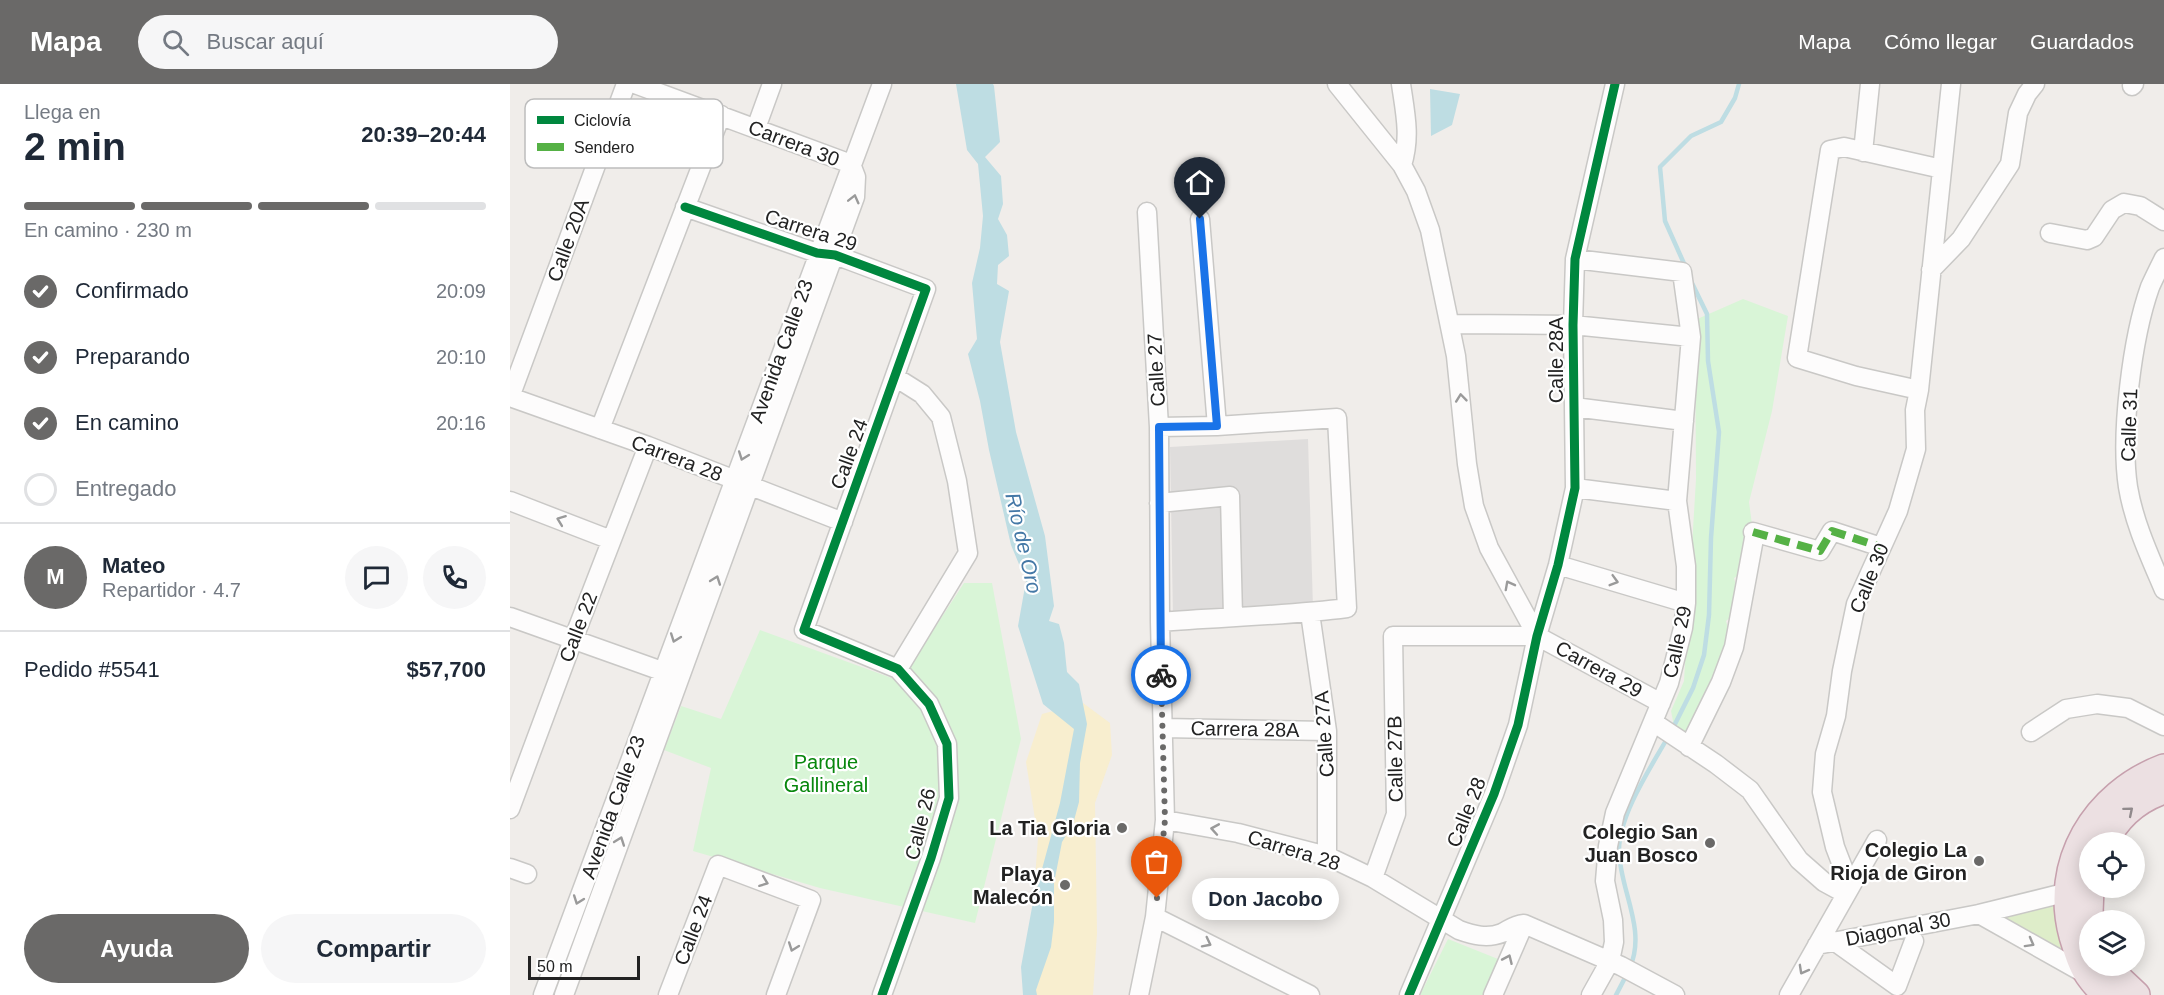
<!DOCTYPE html>
<html lang="es">
<head>
<meta charset="utf-8">
<style>
	:root { --surface:#fff; --page:#f6f6f7; --text:#1f2937; --muted:#747a83; --line:#e0e1e3; --accent:#6a6968 }
	body { margin:0; font-family:Helvetica,sans-serif; background:var(--page); color:var(--text); height:100vh; display:flex; flex-direction:column; font-size:22px; white-space:nowrap }
	* { box-sizing:border-box; margin:0 }
	p { font-size:20px; color:var(--muted) }
	.icon { flex:none; width:33px; height:33px; fill:none; stroke:currentColor; stroke-width:2; stroke-linecap:round; stroke-linejoin:round }
	.map { position:relative; flex:1; overflow:hidden }
	.panel { display:flex; flex-direction:column; background:var(--surface); width:510px }
	.panel>* { flex:none }
	.tools { position:absolute; left:1569px; top:748px; display:grid; gap:12px }
	.tools a { display:grid; place-items:center; width:66px; height:66px; border-radius:50%; background:var(--surface); box-shadow:0 3px 15px #0003; font-size:30px }
	.scale { position:absolute; left:18px; bottom:15px; width:112px; box-sizing:border-box; padding-left:6px; border:3px solid #222; border-top:0; font-size:16px; line-height:21px; white-space:nowrap; color:#222; -webkit-text-stroke:4px #fff; paint-order:stroke }
	.pin { position:absolute; display:grid; place-items:center; width:51px; height:51px; color:#fff; margin:-62px -26px; border-radius:50% 50% 50% 0; rotate:-45deg; box-shadow:0 0 6px #0007 }
	.pin .icon { rotate:45deg }
	.courier { position:absolute; display:grid; place-items:center; width:60px; height:60px; margin:-30px; border:4px solid #1a73e8; border-radius:50%; background:#fff; color:#222; box-shadow:0 2px 8px #0007 }
	.bubble { position:absolute; height:42px; border-radius:21px; background:var(--surface); box-shadow:0 3px 15px #0003; font-size:20px; font-weight:700; line-height:42px; text-align:center }
	.overview em { font-style:normal; font-weight:700 }
	.overview div { display:flex; flex-direction:column-reverse }
	.overview { display:flex; align-items:center; justify-content:space-between; height:102px; padding:0 24px }
	h1 { font-size:39px; font-weight:700; line-height:45px }
	.bar { display:grid; grid-template-columns:repeat(4,1fr); gap:9px 6px; align-content:center; height:72px; padding:0 24px }
	.bar i { height:8px; border-radius:4px; background:var(--line) }
	.bar .selected { background:var(--accent) }
	.bar p { grid-column:span 4 }
	.line { display:flex; align-items:center; gap:15px; padding:0 24px; border-top:2px solid var(--line) }
	.line div { flex:1 }
	.round { display:grid; place-items:center; flex:none; width:63px; height:63px; border-radius:32px; background:var(--page) }
	ol { padding:0 24px; list-style:none }
	li { display:flex; align-items:center; gap:18px; height:66px }
	li p { margin-inline-start:auto }
	li .icon { padding:6px; border-radius:50%; background:var(--accent); color:#fff; stroke-width:4 }
	li:last-child { color:var(--muted) }
	li i { width:33px; height:33px; border:3px solid var(--line); border-radius:50% }
	.primary-button { display:flex; gap:12px; margin-top:auto; padding:12px 24px }
	.primary-button a { flex:1; height:69px; border-radius:36px; background:var(--accent); color:#fff; font-size:24px; font-weight:700; line-height:69px; text-align:center }
	.primary-button a+a { background:var(--page); color:var(--text) }
	header { display:flex; align-items:center; gap:36px; box-sizing:border-box; height:84px; padding:0 30px; background:var(--accent); color:#fff }
	header strong { font-size:28px }
	nav { display:flex; gap:33px; margin-inline-start:auto; font-size:21px }
	.search { width:420px; height:54px; background:var(--page); display:flex; align-items:center; gap:15px; box-sizing:border-box; padding:0 21px; border-radius:33px; color:var(--muted); font-size:22px }
	main { display:flex; flex:1; min-height:0 }
	.map>svg:first-child { display:block }
	.residential { fill:#dfdddc }
	.grass { fill:#deedc9 }
	.sand { fill:#f8eecf }
	.park { fill:#d9f5d7 }
	.water { fill:#bedde3 }
	.lines { fill:none; stroke-linecap:round; stroke-linejoin:round }
	.stream { stroke:#bedde3; stroke-width:4.5 }
	.minor-casing { stroke:#c9c8c6; stroke-width:21 }
	.highway-casing { stroke:#c6a0ad; stroke-width:30 }
	.minor { stroke:#fdfcfc; stroke-width:18 }
	.highway { stroke:#ece0e2; stroke-width:27 }
	.quiet { stroke:#55b145; stroke-width:8; stroke-dasharray:15 8; stroke-linecap:butt }
	.cycleway-casing { stroke:#fff; stroke-width:13 }
	.cycleway { stroke:#00873e; stroke-width:9 }
	.oneway { stroke:#9a9a9a }
	.oneway2 { stroke:#918a8c }
	.done { stroke:#6a6968; stroke-width:6; stroke-dasharray:0 10.8 }
	.route { stroke:#1a73e8; stroke-width:8 }
	.poi-dot { fill:#6a6968; stroke:#fff; stroke-width:2 }
	.labels { text-anchor:middle; dominant-baseline:central; stroke-width:4.5; stroke-linejoin:round; paint-order:stroke }
	.street-label { font-size:20px; fill:#222; stroke:#fff }
	.park-label { font-size:20px; fill:#08870d; stroke:#fff }
	.poi-label { font-size:20px; font-weight:bold; fill:#222; stroke:#fff; text-anchor:end }
	.water-label { font-size:21px; font-style:italic; fill:#4478a6; stroke:#fff }
	.key { fill:#fff; stroke:#bdbdbd; stroke-width:1.5 }
	.key-label { font-size:16px; fill:#222 }
</style>
</head>
<body>
<header>
<strong>Mapa</strong>
<div class="search"><svg class="icon" aria-label="search" viewBox="0 0 24 24"><circle cx="10" cy="10" r="6"/><path d="M15 15l6 6"/></svg>Buscar aquí</div>
<nav><a>Mapa</a><a>Cómo llegar</a><a>Guardados</a></nav>
</header>
<main>
<section class="panel">
<div class="overview"><div><h1>2 min</h1><p>Llega en</p></div><em>20:39–20:44</em></div>
<div class="bar"><i class="selected"></i><i class="selected"></i><i class="selected"></i><i></i><p>En camino · 230 m</p></div>
<ol>
<li><svg class="icon" aria-label="check" viewBox="0 0 24 24"><path d="M5 12l5 5 9-10"/></svg>Confirmado<p>20:09</p></li>
<li><svg class="icon" aria-label="check" viewBox="0 0 24 24"><path d="M5 12l5 5 9-10"/></svg>Preparando<p>20:10</p></li>
<li><svg class="icon" aria-label="check" viewBox="0 0 24 24"><path d="M5 12l5 5 9-10"/></svg>En camino<p>20:16</p></li>
<li><i></i>Entregado</li>
</ol>
<div class="line" style="height:108px"><b class="round" style="background:var(--accent);color:#fff">M</b><div><b>Mateo</b><p>Repartidor · 4.7</p></div><a class="round"><svg class="icon" aria-label="chat" viewBox="0 0 24 24"><path d="M4 5h16v11H9l-5 4z"/></svg></a><a class="round"><svg class="icon" aria-label="phone" viewBox="0 0 24 24"><path d="M5 4h4l2 5-3 2q2 4 5 5l2-3 5 2v4C11 20 4 13 5 4z"/></svg></a></div>
<div class="line" style="height:78px"><div>Pedido #5541</div><b>$57,700</b></div>
<div class="primary-button"><a>Ayuda</a><a>Compartir</a></div>
</section>
<div class="map">
<svg width="1654" height="911" viewBox="0 0 1654 911">
	<rect width="100%" height="100%" fill="#f0edea"/>
	<path class="residential" d="M798 355 803 524 663 534 660 363Z"/>
	<path class="grass" d="M1547 820V841L1557 869 1486 833Z"/>
	<path class="sand" d="M573 619 600 639 602 671 585 719 587 849 583 911H521L519 874 528 754 516 678 532 630Z"/>
	<path class="park" d="M1233 215 1278 232 1262 327 1239 418 1243 448 1234 488 1224 494C1230 516 1236 521 1216 537L1221 555 1211 571 1213 587 1178 653 1165 647 1161 627 1174 597 1186 395 1185 236Z
		M454 499H482L511 655 465 839 310 804 183 767 201 684 154 666 171 622 211 635 250 546 390 597Z
		M938 855 993 877 978 911H910Z"/>
	<path class="water" d="M446 0H483L484 2 490 58 475 73 491 92 493 120 488 135 497 151 499 172 488 181 487 200 499 207 490 258 506 348 535 452 544 522 539 537 549 540 554 559 557 588 569 600 577 640 570 679 569 718 563 740 552 758 544 799V838L541 863 526 906 527 911H513L511 883 523 818 550 719 564 645 533 620 508 542 516 497 501 461 479 366 470 317 458 270 467 255 462 199 470 164 473 132 468 80 457 66Z
		M920 5 950 10 942 41 921 52Z"/>
	<g class="lines">
		<path class="stream" d="M1176 184 1155 137 1150 83 1181 52 1211 38 1225 14 1229 0
			M1162 646 1183 604 1194 571 1199 531 1201 454 1209 348 1198 277 1197 230 1180 195
			M1120 883C1137 845 1109 804 1109 766 1109 731 1141 683 1158 653
			M1106 911 1117 890"/>
		<defs>
			<path id="minor" d="M116 0 0 313 138 362 333 438
				M125 0 341 80
				M827 0 892 81 906 107 920 146 946 272 957 380 964 422 979 464 1027 552
				M891 0C895 28 901 53 892 81
				M1622 2 1624 0
				M246 44 262 0
				M1353 68 1360 0
				M175 123 307 169 325 171 416 205 294 546 388 585 419 620 437 660 439 714 421 774 372 911
				M690 135 707 342
				M1540 149 1577 156 1584 153 1602 126 1614 119 1630 122 1654 137
				M1654 174C1649 184 1644 194 1640 203 1622 254 1610 350 1618 403 1624 439 1640 473 1654 506
				M1065 175 1172 188 1181 253 1167 417 1176 482V519L1173 544 1159 599 1105 729 1098 762 1095 797 1103 836 1104 858 1100 877 1081 911
				M1421 186 1451 155 1500 80 1508 29 1517 10 1525 0
				M940 240 1063 241 1181 253
				M385 293 412 310 431 333 447 397 458 469 388 585
				M1409 306 1346 292 1287 274 1320 66 1334 63 1432 85
				M1064 323 1174 337
				M649 343 707 342 827 334 837 524C775 532 712 533 650 538
				M90 345 211 31
				M1065 404 1167 417
				M0 417 101 456
				M649 419 720 412 723 532
				M1243 448 1310 467 1322 447 1371 463
				M1048 481 1176 519
				M800 529 817 647V772
				M0 533 163 591
				M1143 638 1206 680 1240 706 1289 776 1314 798 1336 810
				M653 644 817 647
				M1521 648 1556 625 1587 620 1618 624 1654 642
				M1179 663 1211 598 1224 563 1245 449
				M0 725 63 556 138 362
				M655 736 728 749 817 772 863 794 949 846C963 851 977 855 992 849 1000 845 1004 841 1014 840L1111 882 1165 911
				M0 784 17 790
				M863 794 886 730 883 552H1027L1151 619
				M1340 802 1325 763 1312 708 1315 670 1326 632 1332 587 1346 520 1388 427 1406 365 1405 326 1409 306 1441 0
				M1469 830 1579 892
				M645 833 800 911
				M1324 857 1387 902 1404 857
				M1307 861 1469 830 1558 808
				M33 911 372 0
				M54 911 345 113 346 93 341 80
				M158 911 208 781 301 816 266 911
				M629 911 645 833 655 736 650 538 649 343 637 128
				M899 911 984 710 1008 641 1027 552 1048 481 1065 404 1063 241 1065 175 1105 0
				M983 911 1014 840
				M1279 911 1367 756"/>
			<path id="highway" d="M1594 759C1606 734 1627 715 1654 706
				M1580 804 1579 829 1581 837
				M1599 882 1609 895 1626 911
				M1596 911C1591 905 1585 900 1581 894 1572 883 1567 865 1563 852 1543 779 1585 710 1654 684"/>
		</defs>
		<use href="#minor" class="minor-casing"/>
		<use href="#highway" class="highway-casing"/>
		<use href="#minor" class="minor"/>
		<use href="#highway" class="highway"/>
		<path class="quiet" d="M1243 448 1310 467 1322 447 1371 463"/>
		<defs>
			<path id="cycleway" d="M175 123 307 169 325 171 416 205 294 546 388 585 419 620 437 660 439 714 421 774 372 911
				M899 911 984 710 1008 641 1027 552 1048 481 1065 404 1063 241 1065 175 1105 0"/>
		</defs>
		<use href="#cycleway" class="cycleway-casing"/>
		<use href="#cycleway" class="cycleway"/>
	</g>
	<defs><path id="oneway-chevron" d="M-2-3.5L2.5 0L-2 3.5" fill="none" stroke-width="1.6" stroke-linecap="round" stroke-linejoin="round" transform="scale(1.5)"/></defs>
	<g class="oneway">
		<use href="#oneway-chevron" transform="translate(344 115) rotate(-76)"/>
		<use href="#oneway-chevron" transform="translate(951 314) rotate(-96)"/>
		<use href="#oneway-chevron" transform="translate(233 372) rotate(110)"/>
		<use href="#oneway-chevron" transform="translate(51 436) rotate(-159)"/>
		<use href="#oneway-chevron" transform="translate(206 496) rotate(-70)"/>
		<use href="#oneway-chevron" transform="translate(1104 497) rotate(16)"/>
		<use href="#oneway-chevron" transform="translate(999 501) rotate(-118)"/>
		<use href="#oneway-chevron" transform="translate(165 554) rotate(110)"/>
		<use href="#oneway-chevron" transform="translate(705 745) rotate(-170)"/>
		<use href="#oneway-chevron" transform="translate(110 757) rotate(-70)"/>
		<use href="#oneway-chevron" transform="translate(254 798) rotate(21)"/>
		<use href="#oneway-chevron" transform="translate(68 816) rotate(110)"/>
		<use href="#oneway-chevron" transform="translate(697 859) rotate(27)"/>
		<use href="#oneway-chevron" transform="translate(1520 859) rotate(29)"/>
		<use href="#oneway-chevron" transform="translate(283 863) rotate(110)"/>
		<use href="#oneway-chevron" transform="translate(998 875) rotate(-66)"/>
		<use href="#oneway-chevron" transform="translate(1293 886) rotate(119)"/>
	</g>
	<use class="oneway2" href="#oneway-chevron" transform="translate(1619 727) rotate(-40)"/>
	<g class="lines">
		<path class="done" d="M647 814 655 736 651 591"/>
		<path class="route" d="M651 591 649 343 707 342 690 135"/>
	</g>
	<g class="poi-dot">
		<circle cx="612" cy="744" r="6"/>
		<circle cx="1200" cy="759" r="6"/>
		<circle cx="1469" cy="777" r="6"/>
		<circle cx="555" cy="801" r="6"/>
	</g>
	<g class="labels">
		<g class="street-label">
			<text transform="translate(284 59) rotate(21)">Carrera 30</text>
			<text transform="translate(301 146) rotate(18)">Carrera 29</text>
			<text transform="translate(58 156) rotate(-70)">Calle 20A</text>
			<text transform="translate(271 267) rotate(-70)">Avenida Calle 23</text>
			<text transform="translate(1046 276) rotate(-90)">Calle 28A</text>
			<text transform="translate(646 286) rotate(-93)">Calle 27</text>
			<text transform="translate(1619 341) rotate(-88)">Calle 31</text>
			<text transform="translate(339 370) rotate(-70)">Calle 24</text>
			<text transform="translate(167 374) rotate(21)">Carrera 28</text>
			<text transform="translate(1359 494) rotate(-68)">Calle 30</text>
			<text transform="translate(68 543) rotate(-69)">Calle 22</text>
			<text transform="translate(1167 558) rotate(-78)">Calle 29</text>
			<text transform="translate(1089 585) rotate(29)">Carrera 29</text>
			<text transform="translate(735 645) rotate(1)">Carrera 28A</text>
			<text transform="translate(814 650) rotate(-94)">Calle 27A</text>
			<text transform="translate(885 675) rotate(-91)">Calle 27B</text>
			<text transform="translate(103 723) rotate(-70)">Avenida Calle 23</text>
			<text transform="translate(956 728) rotate(-68)">Calle 28</text>
			<text transform="translate(410 740) rotate(-76)">Calle 26</text>
			<text transform="translate(784 766) rotate(17)">Carrera 28</text>
			<text transform="translate(1388 845) rotate(-11)">Diagonal 30</text>
			<text transform="translate(183 846) rotate(-69)">Calle 24</text>
		</g>
		<g class="park-label">
			<text x="316" y="678">Parque<tspan x="316" dy="23">Gallineral</tspan></text>
		</g>
		<g class="poi-label">
			<text x="600" y="744">La Tia Gloria</text>
			<text x="1188" y="748">Colegio San<tspan x="1188" dy="23">Juan Bosco</tspan></text>
			<text x="1457" y="766">Colegio La<tspan x="1457" dy="23">Rioja de Giron</tspan></text>
			<text x="543" y="790">Playa<tspan x="543" dy="23">Malecón</tspan></text>
		</g>
		<g class="water-label">
			<text transform="translate(514 459) rotate(77)">Río de Oro</text>
		</g>
	</g>
	<rect x="15" y="15" width="198" height="69" rx="9" class="key"/>
	<rect x="27" y="32" width="27" height="8" fill="#00873e"/>
	<rect x="27" y="59" width="27" height="8" fill="#55b145"/>
	<g class="key-label">
		<text x="64" y="42">Ciclovía</text>
		<text x="64" y="69">Sendero</text>
	</g>
</svg>
<div class="tools">
<a><svg class="icon" aria-label="locate" viewBox="0 0 24 24"><circle cx="12" cy="12" r="6"/><path d="M12 2v4M12 18v4M2 12h4M18 12h4"/></svg></a>
<a><svg class="icon" aria-label="layers" viewBox="0 0 24 24"><path d="M12 4l9 5-9 5-9-5zM3 14l9 5 9-5"/></svg></a>
</div>
<div class="scale">50 m</div>
<div class="pin" style="left:647px;top:814px;background:#ea580c"><svg class="icon" aria-label="bag" viewBox="0 0 24 24"><path d="M5 8h14l-1 12H6zM9 8a3 3 0 0 1 6 0"/></svg></div>
<div class="pin" style="left:690px;top:135px;background:#1f2937"><svg class="icon" aria-label="home" viewBox="0 0 24 24"><path d="M3 11l9-7 9 7M6 9v11h12V9"/></svg></div>
<div class="courier" style="left:651px;top:591px"><svg class="icon" aria-label="bike" viewBox="0 0 24 24"><circle cx="6" cy="16" r="4"/><circle cx="18" cy="16" r="4"/><path d="M6 16l4-8h5l3 8M10 8l3 8H6M13 5h3"/></svg></div>
<div class="bubble" style="left:682px;top:794px;width:147px">Don Jacobo</div>
</div>
</main>
</body>
</html>
